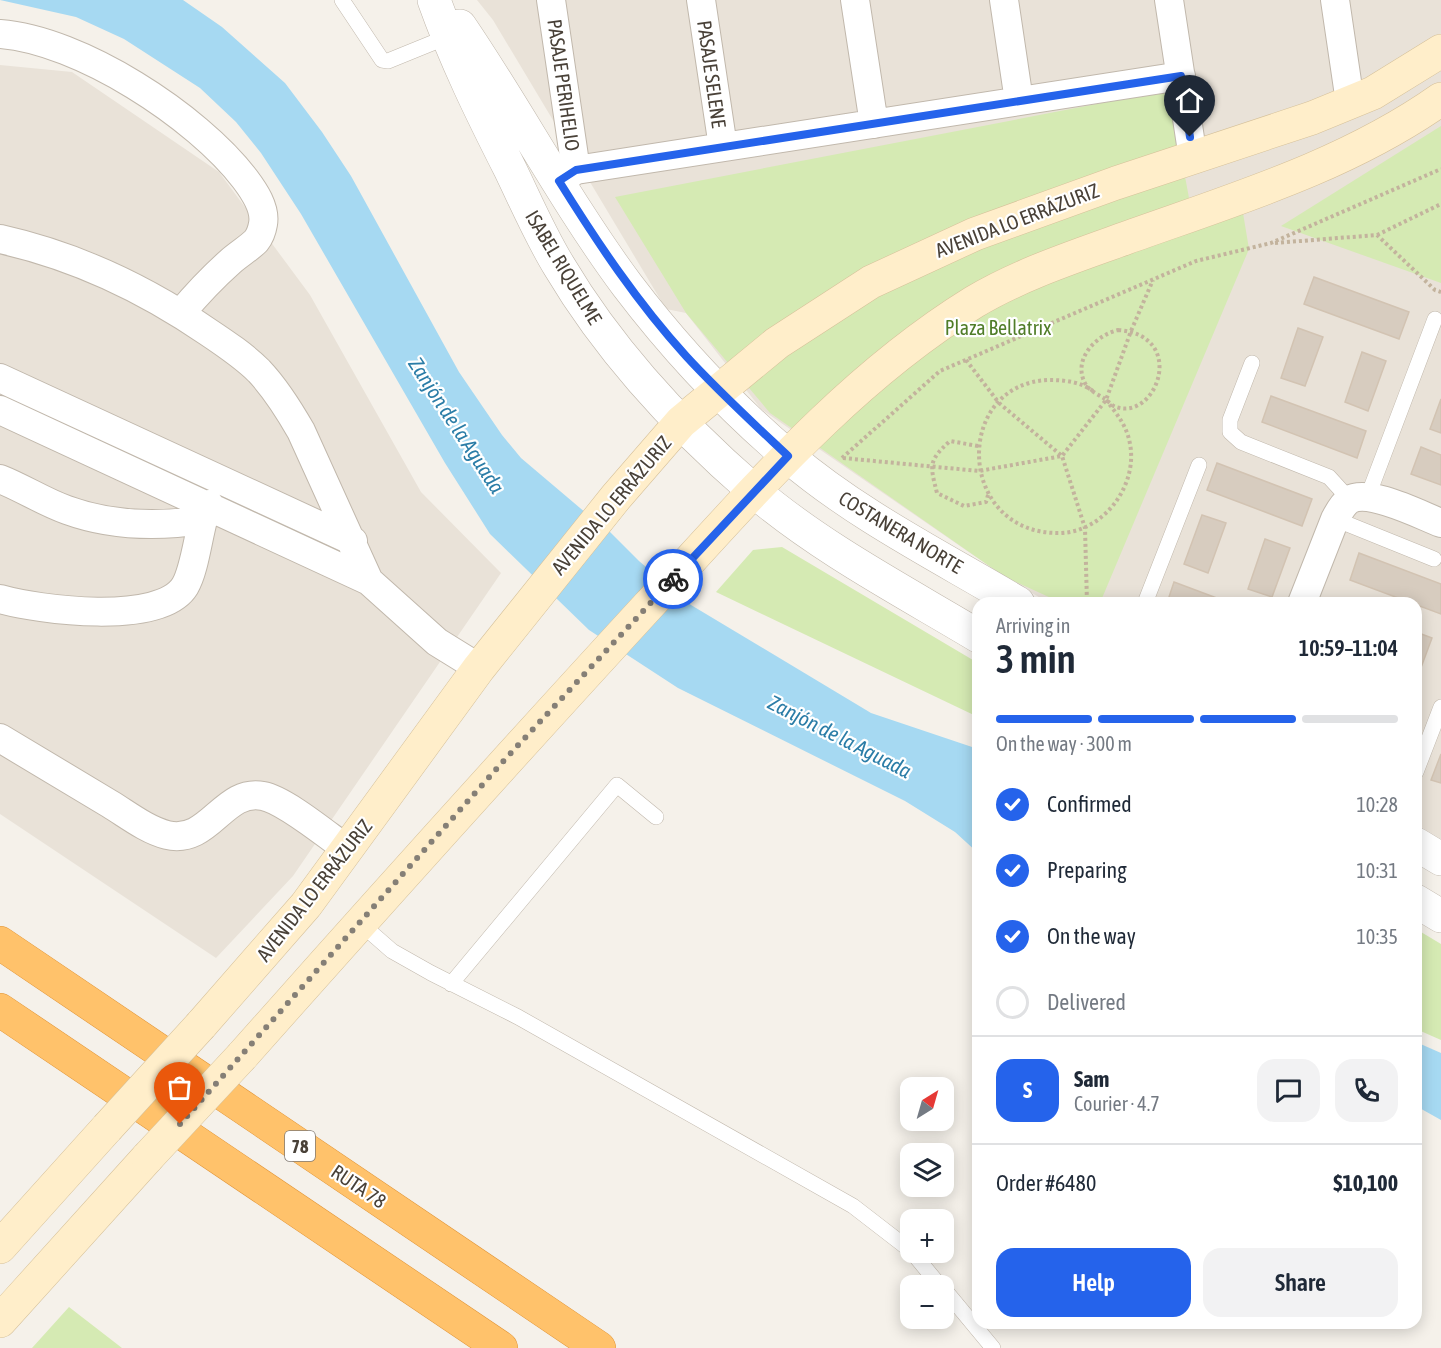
<!DOCTYPE html>
<html lang="en">
<head>
<meta charset="utf-8">
<style>
	:root { --surface:#fff; --page:#f2f2f3; --text:#1f2937; --muted:#747a83; --line:#e0e1e3; --accent:#2563eb }
	body { margin:0; font-family:"Asap Condensed",sans-serif; background:var(--page); color:var(--text); height:100vh; display:flex; flex-direction:column; font-size:22px; white-space:nowrap }
	* { box-sizing:border-box; margin:0 }
	p { font-size:20px; color:var(--muted) }
	.icon { flex:none; width:33px; height:33px; fill:none; stroke:currentColor; stroke-width:2; stroke-linecap:round; stroke-linejoin:round }
	.map { position:relative; flex:1; overflow:hidden }
	.details { position:absolute; left:972px; top:597px; width:450px; height:732px; display:flex; flex-direction:column; background:var(--surface); border-radius:18px; box-shadow:0 3px 15px #0003 }
	.details>* { flex:none }
	.needle { width:39px; rotate:37deg }
	.controls { position:absolute; left:900px; top:1077px; display:grid; gap:12px }
	.controls a { display:grid; place-items:center; width:54px; height:54px; border-radius:12px; background:var(--surface); box-shadow:0 3px 15px #0003; font-size:30px }
	.pin { position:absolute; display:grid; place-items:center; width:51px; height:51px; color:#fff; margin:-62px -26px; border-radius:50% 50% 50% 0; rotate:-45deg; box-shadow:0 0 6px #0007 }
	.pin .icon { rotate:45deg }
	.courier { position:absolute; display:grid; place-items:center; width:60px; height:60px; margin:-30px; border:4px solid #2563eb; border-radius:50%; background:#fff; color:#222; box-shadow:0 2px 8px #0007 }
	.overview em { font-style:normal; font-weight:600 }
	.overview div { display:flex; flex-direction:column-reverse }
	.overview { display:flex; align-items:center; justify-content:space-between; height:102px; padding:0 24px }
	h1 { font-size:39px; font-weight:600; line-height:45px }
	.bar { display:grid; grid-template-columns:repeat(4,1fr); gap:9px 6px; align-content:center; height:72px; padding:0 24px }
	.bar i { height:8px; border-radius:4px; background:var(--line) }
	.bar .current { background:var(--accent) }
	.bar p { grid-column:span 4 }
	.line { display:flex; align-items:center; gap:15px; padding:0 24px; border-top:2px solid var(--line) }
	.line div { flex:1 }
	.round { display:grid; place-items:center; flex:none; width:63px; height:63px; border-radius:18px; background:var(--page) }
	ol { padding:0 24px; list-style:none }
	li { display:flex; align-items:center; gap:18px; height:66px }
	li p { margin-inline-start:auto }
	li .icon { padding:6px; border-radius:50%; background:var(--accent); color:#fff; stroke-width:4 }
	li:last-child { color:var(--muted) }
	li i { width:33px; height:33px; border:3px solid var(--line); border-radius:50% }
	.cta { display:flex; gap:12px; margin-top:auto; padding:12px 24px }
	.cta a { flex:1; height:69px; border-radius:18px; background:var(--accent); color:#fff; font-size:24px; font-weight:600; line-height:69px; text-align:center }
	.cta a+a { background:var(--page); color:var(--text) }
	.map>svg:first-child { display:block }
	.residential { fill:#e9e2d8 }
	.green { fill:#d5eab3 }
	.water { fill:#a6d9f2 }
	.building { fill:#d7ccbf; stroke:#d2c3b2; stroke-width:1.5 }
	.lines { fill:none; stroke-linecap:round; stroke-linejoin:round }
	.service-casing { stroke:#c1b8ac; stroke-width:16 }
	.minor-casing { stroke:#c1b8ac; stroke-width:30 }
	.tertiary-casing { stroke:#c1b8ac; stroke-width:34 }
	.secondary-casing { stroke:#d6c19a; stroke-width:34 }
	.motorway-casing { stroke:#e09539; stroke-width:34 }
	.path { stroke:#c3b39d; stroke-width:4; stroke-dasharray:3 3; stroke-linecap:butt }
	.service { stroke:#fff; stroke-width:15 }
	.minor { stroke:#fff; stroke-width:28 }
	.tertiary { stroke:#fff; stroke-width:33 }
	.secondary { stroke:#ffeeca; stroke-width:33 }
	.motorway { stroke:#ffc26b; stroke-width:33 }
	.secondary-bridge-casing { stroke:#d6c19a; stroke-width:34; stroke-linecap:butt }
	.secondary-bridge { stroke:#ffeeca; stroke-width:33 }
	.done { stroke:#857f76; stroke-width:6; stroke-dasharray:0 10.8 }
	.route { stroke:#2563eb; stroke-width:8 }
	.labels { text-anchor:middle; dominant-baseline:central; stroke-width:4.5; stroke-linejoin:round; paint-order:stroke }
	.shield { fill:#fff; stroke:#807a74; stroke-width:1.5 }
	.shield-label { font-size:18px; font-weight:bold; fill:#494138 }
	.street-label { font-size:20px; fill:#494138; stroke:#fff }
	.park-label { font-size:20px; fill:#507d29; stroke:#fff }
	.water-label { font-size:21px; font-style:italic; fill:#2b7da7; stroke:#fff }
</style>
</head>
<body>
<div class="map">
<svg width="1441" height="1348" viewBox="0 0 1441 1348">
	<rect width="100%" height="100%" fill="#f5f1ea"/>
	<path class="residential" d="M477 0H1441V839L1416 824V603H1049L1005 577 761 409 686 313 666 309 493 20Z
		M0 65 72 72 219 172 310 295 421 492 501 573 293 876 216 958 0 814Z"/>
	<path class="green" d="M1169 90 1194 225 1242 207 1249 249 1100 603H1062L1005 577 770 413 686 313 615 197Z
		M1441 126V283L1281 226Z
		M782 547 978 663V717L716 592 753 550Z
		M1416 929 1441 944V1040L1416 1029Z
		M69 1307 122 1348H32Z"/>
	<path class="water" d="M0 0H183L222 27 285 83 322 132 351 176 459 372 502 435 521 458 606 530 598 520 639 561 691 605 871 713 978 749V853L955 832 905 801 678 688 589 630 490 534 445 463 301 214 261 153 236 122 200 88 124 39 76 17Z
		M1416 1042 1441 1053V1120L1416 1106Z"/>
	<path class="building" d="M1314 277 1409 312 1399 339 1304 304Z
		M1298 328 1323 337 1305 386 1281 378Z
		M1362 352 1386 361 1368 411 1345 402Z
		M1271 396 1366 431 1357 458 1262 422Z
		M1441 399V433L1430 429Z
		M1421 447 1441 455V485L1411 474Z
		M1217 463 1312 499 1302 526 1207 490Z
		M1202 515 1226 523 1208 573 1184 564Z
		M1265 539 1290 548 1272 597 1248 589Z
		M1359 553 1441 584V614L1350 580Z
		M1174 582 1230 603H1167Z
		M1416 632 1432 638 1416 681Z
		M1441 754V783L1431 780Z"/>
	<g class="lines">
		<defs>
			<path id="service" d="M342 0 382 60 388 61 447 37
				M1252 363 1230 420V432L1241 442 1329 477 1350 500
				M1368 496 1435 319
				M1335 519 1434 559
				M1145 603 1199 465
				M1416 772 1441 707
				M360 923 392 951 431 973 518 1017 853 1206 910 1250
				M451 984 617 785 656 817
				M912 1252 940 1286
				M944 1289 993 1348"/>
			<path id="minor" d="M551 0 576 170
				M701 0 723 147
				M855 0 874 124
				M1004 0 1019 101
				M1169 0 1193 158
				M1335 0 1350 102
				M0 34C80 40 197 116 245 179 254 191 266 208 263 224 262 230 260 236 256 241 249 248 239 254 231 261 213 277 196 295 181 313
				M559 181 576 170 1181 76
				M0 239C76 256 144 288 208 332 226 344 244 356 259 371 276 389 289 410 301 431L369 581
				M0 378 353 541
				M0 410 369 581 437 642 479 668
				M0 479C23 488 44 502 67 510 111 526 157 527 203 520L209 504
				M0 599C38 610 161 626 185 586 194 571 198 538 203 520
				M1302 603 1335 519C1339 512 1342 505 1349 500 1369 488 1420 515 1441 523
				M0 738C37 760 74 782 110 804 128 815 147 830 167 835 210 845 223 788 263 796 285 800 328 836 348 850"/>
			<path id="tertiary" d="M434 0C455 59 482 114 510 169 526 202 540 235 559 266 610 352 679 426 754 491 821 548 903 591 978 636
				M460 26C518 111 566 203 627 285 674 347 729 406 789 457 857 515 941 557 1018 603
				M1416 844 1441 859
				M1416 901 1441 916"/>
			<path id="secondary" d="M201 1025 306 905 479 668 616 497 681 422 777 343 871 282 975 234 1116 183 1312 118 1373 93 1441 51
				M242 1056C376 905 511 755 648 606 749 497 846 381 974 302 1021 274 1074 257 1126 238 1235 199 1346 166 1441 99
				M0 1247 107 1128
				M0 1321 148 1157"/>
			<path id="motorway" d="M0 943 599 1348
				M0 1010 501 1348"/>
		</defs>
		<use href="#service" class="service-casing"/>
		<use href="#minor" class="minor-casing"/>
		<use href="#tertiary" class="tertiary-casing"/>
		<use href="#secondary" class="secondary-casing"/>
		<use href="#motorway" class="motorway-casing"/>
		<path class="path" d="M1377 235 1441 204
			M1275 243 1377 235 1435 290 1441 292
			M1118 330C1188 335 1157 421 1116 407 1112 406 1108 401 1105 399 1099 395 1090 391 1086 385 1071 360 1096 335 1118 330Z
			M966 360 999 403 1062 456 1085 528 1087 603
			M1093 391C1081 382 1065 380 1049 380 952 383 956 535 1060 533 1104 532 1138 485 1130 444 1127 426 1117 414 1106 400
			M978 446 950 441C928 461 930 465 937 493L964 506 986 502 988 495
			M842 458 940 371 1196 261 1271 243 1441 169
			M843 458 979 471 1062 456 1106 400 1131 331 1153 280"/>
		<use href="#service" class="service"/>
		<use href="#minor" class="minor"/>
		<use href="#tertiary" class="tertiary"/>
		<use href="#secondary" class="secondary"/>
		<use href="#motorway" class="motorway"/>
		<defs>
			<path id="secondary-bridge" d="M107 1128 201 1025
				M148 1157 242 1056"/>
		</defs>
		<use href="#secondary-bridge" class="secondary-bridge-casing"/>
		<use href="#secondary-bridge" class="secondary-bridge"/>
	</g>
	<g class="lines">
		<path class="done" d="M180 1124 508 756 673 579"/>
		<path class="route" d="M673 579 788 456C753 423 718 391 686 356 637 302 597 242 559 181L576 170 1181 76 1190 137"/>
	</g>
	<g class="labels">
		<rect class="shield" x="285" y="1131" width="30" height="30" rx="4.5"/>
		<g class="shield-label">
			<text x="300" y="1146">78</text>
		</g>
		<g class="street-label">
			<text transform="translate(712 74) rotate(82)">PASAJE SELENE</text>
			<text transform="translate(564 85) rotate(82)">PASAJE PERIHELIO</text>
			<text transform="translate(1017 220) rotate(-21)">AVENIDA LO ERRÁZURIZ</text>
			<text transform="translate(564 267) rotate(59)">ISABEL RIQUELME</text>
			<text transform="translate(611 505) rotate(-50)">AVENIDA LO ERRÁZURIZ</text>
			<text transform="translate(901 532) rotate(31)">COSTANERA NORTE</text>
			<text transform="translate(314 890) rotate(-52)">AVENIDA LO ERRÁZURIZ</text>
			<text transform="translate(359 1186) rotate(34)">RUTA 78</text>
		</g>
		<g class="park-label">
			<text x="998" y="327">Plaza Bellatrix</text>
		</g>
		<g class="water-label">
			<text transform="translate(457 425) rotate(57)">Zanjón de la Aguada</text>
			<text transform="translate(840 736) rotate(27)">Zanjón de la Aguada</text>
		</g>
	</g>
</svg>
<div class="controls">
<a><svg class="needle" viewBox="-14 -14 28 28"><path d="M0-13l5 13h-10z" fill="#e53935"/><path d="M0 13l5-13h-10z" fill="#747a83"/></svg></a>
<a><svg class="icon" aria-label="layers" viewBox="0 0 24 24"><path d="M12 4l9 5-9 5-9-5zM3 14l9 5 9-5"/></svg></a>
<a>+</a>
<a>−</a>
</div>
<div class="pin" style="left:180px;top:1124px;background:#ea580c"><svg class="icon" aria-label="bag" viewBox="0 0 24 24"><path d="M5 8h14l-1 12H6zM9 8a3 3 0 0 1 6 0"/></svg></div>
<div class="pin" style="left:1190px;top:137px;background:#1f2937"><svg class="icon" aria-label="home" viewBox="0 0 24 24"><path d="M3 11l9-7 9 7M6 9v11h12V9"/></svg></div>
<div class="courier" style="left:673px;top:579px"><svg class="icon" aria-label="bike" viewBox="0 0 24 24"><circle cx="6" cy="16" r="4"/><circle cx="18" cy="16" r="4"/><path d="M6 16l4-8h5l3 8M10 8l3 8H6M13 5h3"/></svg></div>
<section class="details">
<div class="overview"><div><h1>3 min</h1><p>Arriving in</p></div><em>10:59–11:04</em></div>
<div class="bar"><i class="current"></i><i class="current"></i><i class="current"></i><i></i><p>On the way · 300 m</p></div>
<ol>
<li><svg class="icon" aria-label="check" viewBox="0 0 24 24"><path d="M5 12l5 5 9-10"/></svg>Confirmed<p>10:28</p></li>
<li><svg class="icon" aria-label="check" viewBox="0 0 24 24"><path d="M5 12l5 5 9-10"/></svg>Preparing<p>10:31</p></li>
<li><svg class="icon" aria-label="check" viewBox="0 0 24 24"><path d="M5 12l5 5 9-10"/></svg>On the way<p>10:35</p></li>
<li><i></i>Delivered</li>
</ol>
<div class="line" style="height:108px"><b class="round" style="background:var(--accent);color:#fff">S</b><div><b>Sam</b><p>Courier · 4.7</p></div><a class="round"><svg class="icon" aria-label="chat" viewBox="0 0 24 24"><path d="M4 5h16v11H9l-5 4z"/></svg></a><a class="round"><svg class="icon" aria-label="phone" viewBox="0 0 24 24"><path d="M5 4h4l2 5-3 2q2 4 5 5l2-3 5 2v4C11 20 4 13 5 4z"/></svg></a></div>
<div class="line" style="height:78px"><div>Order #6480</div><b>$10,100</b></div>
<div class="cta"><a>Help</a><a>Share</a></div>
</section>
</div>
</body>
</html>
